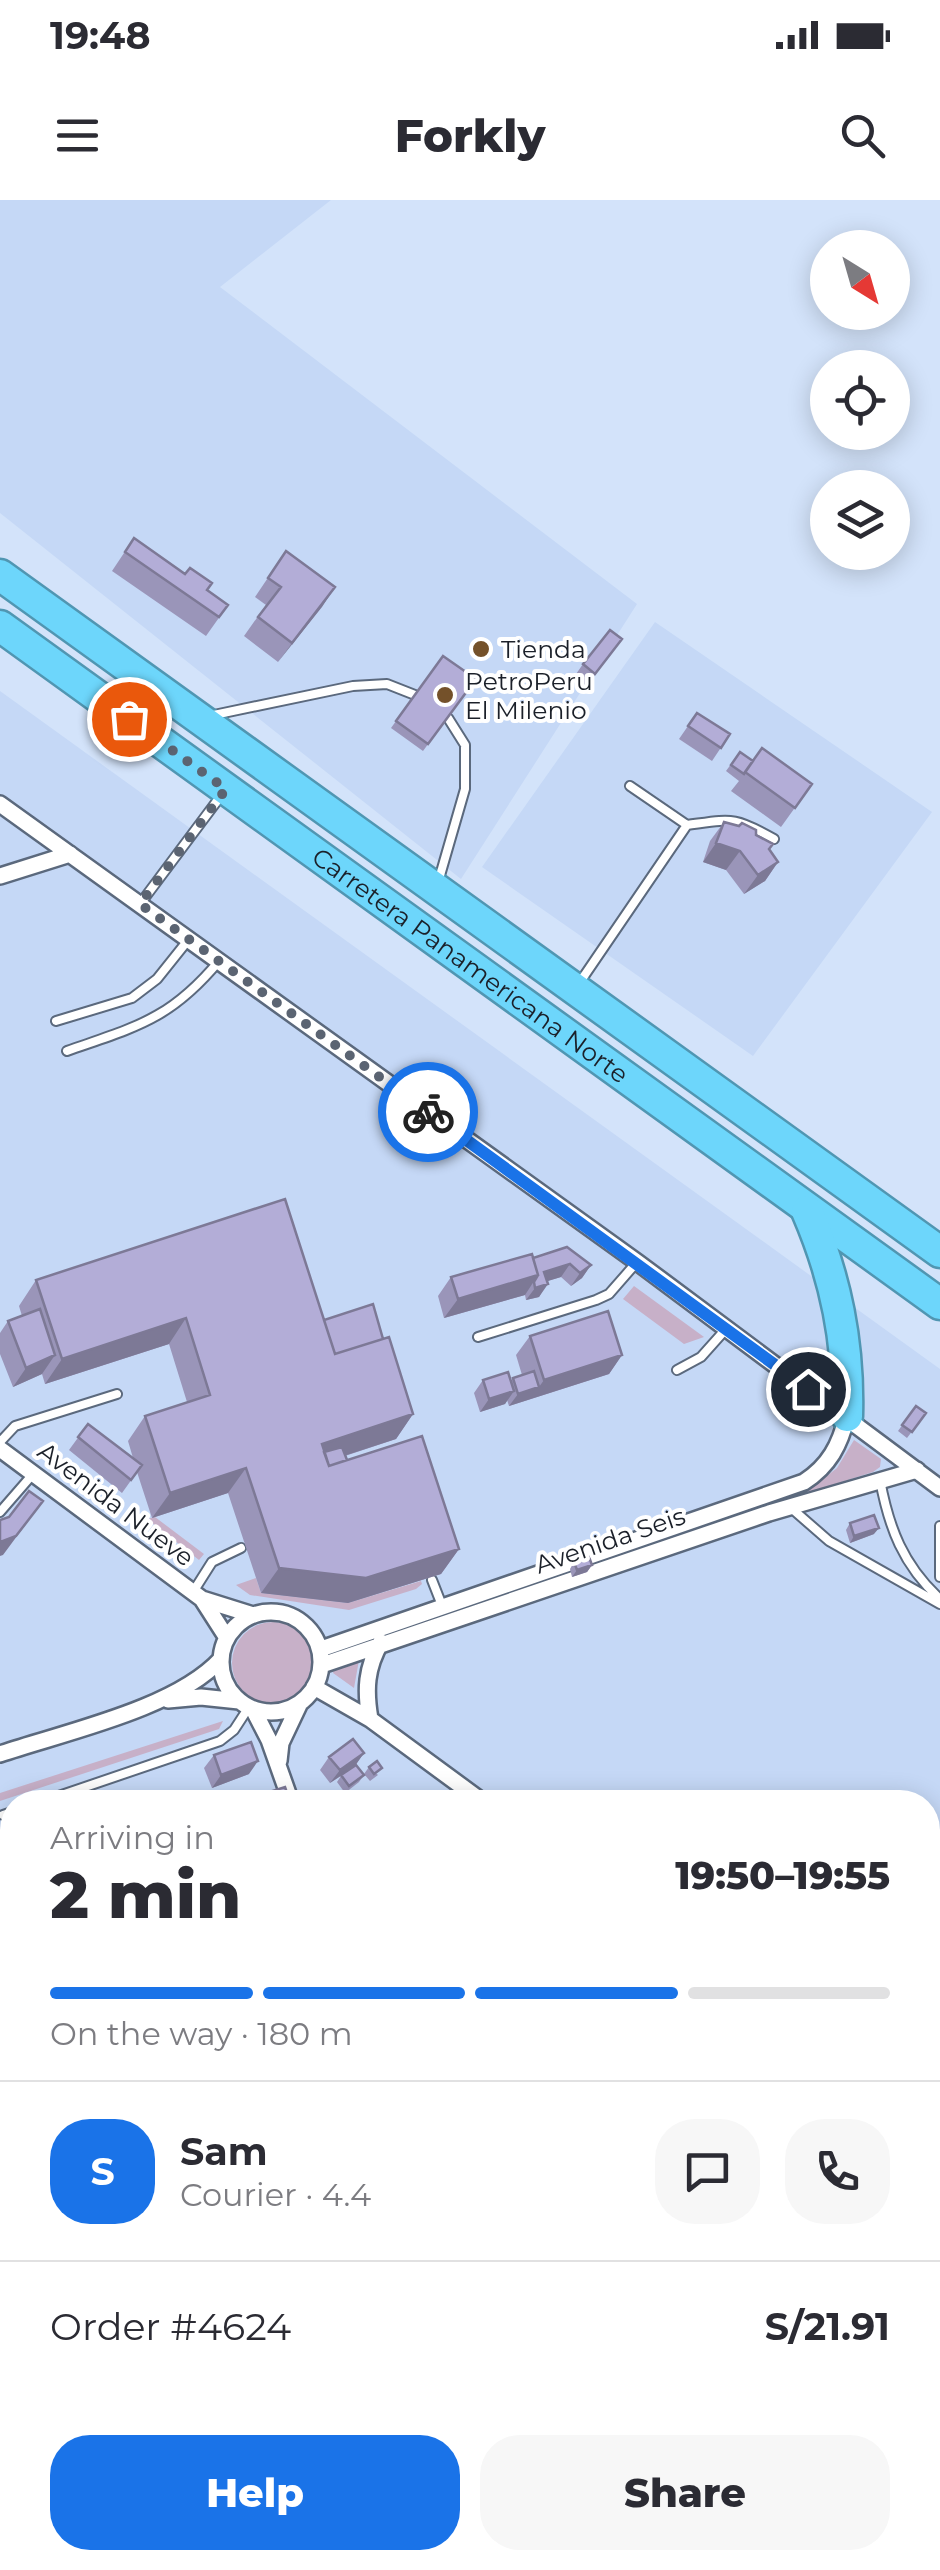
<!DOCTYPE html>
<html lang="en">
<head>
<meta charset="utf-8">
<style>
	:root { --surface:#fff; --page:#f7f7f7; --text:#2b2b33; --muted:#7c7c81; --line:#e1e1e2; --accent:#1a73e8 }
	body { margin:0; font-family:Montserrat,sans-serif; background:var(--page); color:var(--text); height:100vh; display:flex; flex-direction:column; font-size:38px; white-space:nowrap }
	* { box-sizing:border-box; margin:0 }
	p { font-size:32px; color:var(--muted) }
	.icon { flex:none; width:55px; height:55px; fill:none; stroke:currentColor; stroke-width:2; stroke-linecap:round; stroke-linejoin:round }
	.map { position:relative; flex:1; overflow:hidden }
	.details { position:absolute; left:0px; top:1590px; width:940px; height:780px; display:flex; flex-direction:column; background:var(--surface); border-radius:40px 40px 0 0; box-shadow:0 5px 25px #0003 }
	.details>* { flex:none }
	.needle { width:65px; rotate:143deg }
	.buttons { position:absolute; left:810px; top:30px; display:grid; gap:20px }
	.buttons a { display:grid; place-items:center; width:100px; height:100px; border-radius:50%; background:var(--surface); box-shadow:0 5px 25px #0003; font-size:50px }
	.pin { position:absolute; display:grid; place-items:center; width:85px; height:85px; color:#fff; margin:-42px; border:5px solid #fff; border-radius:50%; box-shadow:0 2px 10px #0007 }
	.courier { position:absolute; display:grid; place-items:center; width:100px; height:100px; margin:-50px; border:8px solid #1a73e8; border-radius:50%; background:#fff; color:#222; box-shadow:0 2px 12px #0007 }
	.headline em { font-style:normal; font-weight:800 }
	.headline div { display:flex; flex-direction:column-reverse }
	.headline { display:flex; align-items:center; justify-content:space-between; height:170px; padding:0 50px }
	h1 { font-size:65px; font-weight:800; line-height:75px }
	.bar { display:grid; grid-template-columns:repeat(4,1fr); gap:15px 10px; align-content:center; height:120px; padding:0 50px }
	.bar i { height:12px; border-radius:8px; background:var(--line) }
	.bar .current { background:var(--accent) }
	.bar p { grid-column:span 4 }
	.line { display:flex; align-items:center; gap:25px; padding:0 50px; border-top:2px solid var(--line) }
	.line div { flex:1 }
	.round { display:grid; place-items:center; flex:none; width:105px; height:105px; border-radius:40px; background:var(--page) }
	.button { display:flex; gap:20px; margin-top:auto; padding:20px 50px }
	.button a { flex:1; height:115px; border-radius:40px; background:var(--accent); color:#fff; font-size:40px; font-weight:800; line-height:115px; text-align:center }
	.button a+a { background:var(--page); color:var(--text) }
	.status { display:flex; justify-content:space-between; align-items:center; height:70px; padding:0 50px; background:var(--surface); direction:ltr }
	.status svg { height:28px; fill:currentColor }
	header { display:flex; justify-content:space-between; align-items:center; height:130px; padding:0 50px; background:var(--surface); font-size:45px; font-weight:800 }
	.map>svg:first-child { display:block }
	.built { fill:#c5d8f6; fill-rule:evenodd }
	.green { fill:#c7b0c8 }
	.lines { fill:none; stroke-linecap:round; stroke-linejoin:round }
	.lane-casing { stroke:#5b697d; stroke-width:12 }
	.street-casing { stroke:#5b697d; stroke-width:20 }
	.highway-casing { stroke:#5096b2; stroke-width:35 }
	.lane { stroke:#fff; stroke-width:8 }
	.street { stroke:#fff; stroke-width:15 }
	.highway { stroke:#6dd6fb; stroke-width:30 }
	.wall { fill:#9a95b9 }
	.shaded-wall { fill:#7d7996 }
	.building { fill:#b3add7; stroke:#7d7996; stroke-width:2.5 }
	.done { stroke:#5b6472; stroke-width:10; stroke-dasharray:0 18 }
	.route { stroke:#1a73e8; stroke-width:12 }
	.poi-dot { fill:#74512a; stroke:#fff; stroke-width:4 }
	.labels { text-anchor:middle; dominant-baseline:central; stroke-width:8; stroke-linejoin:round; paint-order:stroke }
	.poi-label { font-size:25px; fill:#1b2029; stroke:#fff; text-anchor:start }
	.street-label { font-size:25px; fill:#1b2029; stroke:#fff }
</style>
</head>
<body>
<div class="status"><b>19:48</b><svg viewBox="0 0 49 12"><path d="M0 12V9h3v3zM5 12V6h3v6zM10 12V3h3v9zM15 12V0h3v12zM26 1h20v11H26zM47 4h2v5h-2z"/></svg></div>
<header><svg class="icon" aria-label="menu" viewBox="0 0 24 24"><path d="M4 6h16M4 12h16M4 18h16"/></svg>Forkly<svg class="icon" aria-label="search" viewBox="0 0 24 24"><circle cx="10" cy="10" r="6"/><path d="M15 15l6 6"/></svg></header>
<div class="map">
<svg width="940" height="2370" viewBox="0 0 940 2370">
	<rect width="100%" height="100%" fill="#d3e3fa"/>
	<path class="built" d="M0 0H331L220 87 637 404 461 679 0 313Z
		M655 422 932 612 753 856 482 667Z
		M0 491 940 1169V2370H0ZM12 1602H928V2358H12Z"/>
	<path class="green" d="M634 1086 704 1137 684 1144 623 1099Z
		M854 1240 881 1259 880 1267 873 1272 804 1294 837 1268Z
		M155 1317 204 1354 199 1360 147 1319Z
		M256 1378 261 1393 348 1403 421 1381 422 1384 416 1389 349 1410 250 1395 236 1385Z
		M232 1463a41 41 0 1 1 82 0a41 41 0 1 1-82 0Z
		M359 1460 354 1488 333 1473 334 1469Z
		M223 1521 219 1529 0 1601V1593Z"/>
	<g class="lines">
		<defs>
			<path id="lane" d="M209 516 353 486 387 484 415 495
				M630 586 687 625C732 619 734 616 774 639
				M439 679 465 589V545L448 518
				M140 704 223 593
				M580 782 687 625
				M56 821 132 798 157 779 189 739
				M67 851C135 827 170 820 219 761
				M478 1137 596 1100 609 1094 637 1062
				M677 1170 701 1157 726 1129
				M0 1242 15 1226 117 1194
				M880 1280C889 1328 903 1365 940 1399
				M790 1307 829 1341 940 1404
				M0 1312 33 1274
				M940 1326V1377
				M432 1380 443 1408
				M193 1392 212 1362 241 1348
				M41 1602 220 1541 234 1530 249 1507
				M3 1615 12 1612
				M0 1893 12 1932
				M896 2358 898 2370"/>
			<path id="street" d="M0 604 637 1062 940 1288
				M0 676 70 654
				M0 1249 202 1399 227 1438
				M202 1399 253 1415
				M221 1462a50 50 0 1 1 100 0a50 50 0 1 1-100 0Z
				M321 1449 804 1282C829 1266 840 1245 847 1216
				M322 1465 769 1313 917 1270
				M314 1487 370 1519 483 1602
				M168 1500 201 1497 239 1501
				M253 1509 269 1540 291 1602
				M370 1519C365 1490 366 1468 381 1442
				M0 1554C65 1532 175 1509 221 1459
				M279 1561 281 1543 299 1505
				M928 1928 940 1937
				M928 2058 940 2054
				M0 2359 12 2355"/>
			<g id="highway">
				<path d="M0 375 940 1052"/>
				<path id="s1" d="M0 426 940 1104"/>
				<path d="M807 1011C836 1078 849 1143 847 1216"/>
			</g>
		</defs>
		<use href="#lane" class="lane-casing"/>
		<use href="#street" class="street-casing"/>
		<use href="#highway" class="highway-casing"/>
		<use href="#lane" class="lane"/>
		<use href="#street" class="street"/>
		<use href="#highway" class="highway"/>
	</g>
	<path class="wall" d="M134 338 228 405 206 436 112 371Z
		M286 351 335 387 278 462 244 436 266 405 255 397Z
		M622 439 586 487 574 477 583 464Z
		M443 456 476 479 423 551 391 528Z
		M697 513 730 534 712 561 679 539Z
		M740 552 753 561 812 584 781 627 731 591 739 581 726 571Z
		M724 622 756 635 778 662 765 681 744 694 726 670 703 662 710 641Z
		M533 1058 591 1065 582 1078 571 1086 561 1077 547 1081 539 1097 526 1100 525 1095 444 1118 438 1096 451 1077Z
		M36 1080 324 1120 383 1139 413 1214 396 1239 345 1256 347 1260 459 1349 441 1374 348 1403 261 1393 228 1293 152 1318 137 1272 122 1293 69 1250 88 1224 133 1258 128 1241 145 1216 187 1202 169 1144 45 1184 42 1174 13 1187 0 1154V1133L8 1121 22 1116 19 1106Z
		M530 1136 622 1155 609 1174 509 1206 507 1200 505 1204 480 1212 474 1193 483 1180 511 1181 513 1178 522 1175 516 1155Z
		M916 1206 926 1213 907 1238 898 1231Z
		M850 1323 874 1334 850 1343 846 1330Z
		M574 1362 592 1365 587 1372 572 1377 570 1369Z
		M364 1553 355 1565 364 1575 359 1582 345 1593 337 1582 341 1576 330 1583 320 1570 329 1557Z
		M214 1555 249 1574 212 1588 204 1568Z
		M369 1567 378 1575 370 1581 364 1574Z
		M940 1657V1833L939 1834 928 1826V1673Z"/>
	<path class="shaded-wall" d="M335 387 322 407 278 462 292 443Z
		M716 643 740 651 726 670 703 662Z
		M778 662 765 681 744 694 758 675Z
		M570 1064 561 1077 535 1085 544 1072Z
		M591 1065 582 1078 571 1086 580 1073Z
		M538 1075 525 1095 444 1118 458 1099Z
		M548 1084 539 1097 526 1100 535 1088Z
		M186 1118 169 1144 45 1184 62 1159Z
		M55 1155 42 1174 13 1187 26 1168Z
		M622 1155 609 1174 509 1206 518 1194 539 1187 544 1180Z
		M514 1191 505 1204 480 1212 489 1199Z
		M413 1214 396 1239 316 1265 322 1244Z
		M246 1268 228 1293 152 1318 170 1293Z
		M43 1301 3 1355 0 1356V1342Z
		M879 1328 874 1334 850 1343 854 1336Z
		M459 1349 441 1374 348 1403 261 1393 279 1368Z
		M592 1365 587 1372 572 1377 577 1370Z
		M364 1553 355 1566 330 1583 340 1570Z
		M258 1561 249 1574 212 1588 221 1575Z
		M12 2307V2326L0 2330V2311Z"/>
	<path class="building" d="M134 338 185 374 190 368 212 383 207 390 228 405 219 417 125 352Z
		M286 351 335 387 292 443 258 417 281 387 268 378Z
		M610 430 622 439 595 474 583 464Z
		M443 456 476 479 428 544 396 521Z
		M697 513 730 534 721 548 688 526Z
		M762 548 812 584 795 608 745 572Z
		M740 552 753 561 744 574 731 565Z
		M724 622 739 626 742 623 756 630V635L773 644 769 649 778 662 758 675 740 651 716 643Z
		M285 999 335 1154 389 1137 413 1214 322 1244 329 1266 422 1236 459 1349 366 1378 279 1368 246 1268 170 1293 145 1216 210 1195 186 1118 62 1159 36 1080Z
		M567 1047 591 1065 580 1073 570 1064 544 1072 548 1084 535 1088 534 1082 538 1075 533 1058Z
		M532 1054 538 1075 458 1099 451 1077Z
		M373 1104 383 1139 335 1154 324 1120Z
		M40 1109 55 1155 26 1168 8 1121Z
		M608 1111 622 1155 544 1180 530 1136Z
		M534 1171 539 1187 518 1194 513 1178Z
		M508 1172 514 1191 489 1199 483 1180Z
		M916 1206 926 1213 912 1232 902 1225Z
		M88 1224 142 1265 131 1280 78 1237Z
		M342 1247 347 1260 329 1266 324 1252Z
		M29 1291 43 1301 16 1336 0 1342V1320L9 1317Z
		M874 1315 879 1328 854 1336 850 1323Z
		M589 1357 592 1365 577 1370 574 1362Z
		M353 1539 364 1553 340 1570 329 1557Z
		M251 1542 258 1561 221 1575 214 1555Z
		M377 1561 382 1568 374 1574 369 1567Z
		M356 1565 364 1575 349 1586 341 1575Z
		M285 1587 290 1602H238Z
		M887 1594 898 1602H881Z
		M928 1625 940 1634V1651L928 1668Z
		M940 1657V1797L928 1787V1673Z
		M12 1933V2307L0 2311V1938Z"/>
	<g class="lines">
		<path class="done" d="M129 519 226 589 140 704 428 912"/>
		<path class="route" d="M428 912 808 1189"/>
	</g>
	<g class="poi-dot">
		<circle cx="481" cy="449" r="10"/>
		<circle cx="445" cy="495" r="10"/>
	</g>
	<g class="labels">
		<g class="poi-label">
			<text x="501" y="449">Tienda</text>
			<text x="465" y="481">PetroPeru<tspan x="465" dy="29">El Milenio</tspan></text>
		</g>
		<g class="street-label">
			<text stroke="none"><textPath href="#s1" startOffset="580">Carretera Panamericana Norte</textPath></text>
			<text transform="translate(116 1304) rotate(37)">Avenida Nueve</text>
			<text transform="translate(610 1340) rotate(-19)">Avenida Seis</text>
		</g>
	</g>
</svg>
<div class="buttons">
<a><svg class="needle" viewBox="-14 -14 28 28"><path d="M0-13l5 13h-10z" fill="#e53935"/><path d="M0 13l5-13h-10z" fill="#7c7c81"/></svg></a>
<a><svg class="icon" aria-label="locate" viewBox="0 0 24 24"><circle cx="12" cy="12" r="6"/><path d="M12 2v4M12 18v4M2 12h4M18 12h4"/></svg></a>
<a><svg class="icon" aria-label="layers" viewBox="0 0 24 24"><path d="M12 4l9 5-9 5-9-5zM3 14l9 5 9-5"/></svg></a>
</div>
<div class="pin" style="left:129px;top:519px;background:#ea580c"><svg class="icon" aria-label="bag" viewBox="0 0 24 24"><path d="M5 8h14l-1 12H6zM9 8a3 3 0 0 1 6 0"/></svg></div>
<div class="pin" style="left:808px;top:1189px;background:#1f2937"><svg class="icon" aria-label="home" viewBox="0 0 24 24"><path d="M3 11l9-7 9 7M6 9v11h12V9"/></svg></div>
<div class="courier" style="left:428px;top:912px"><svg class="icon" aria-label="bike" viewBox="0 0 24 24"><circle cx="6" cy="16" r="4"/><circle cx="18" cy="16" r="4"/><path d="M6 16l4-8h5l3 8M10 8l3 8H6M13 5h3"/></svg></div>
<section class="details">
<div class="headline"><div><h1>2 min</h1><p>Arriving in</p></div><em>19:50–19:55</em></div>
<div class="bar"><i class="current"></i><i class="current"></i><i class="current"></i><i></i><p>On the way · 180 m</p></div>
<div class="line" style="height:180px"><b class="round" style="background:var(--accent);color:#fff">S</b><div><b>Sam</b><p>Courier · 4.4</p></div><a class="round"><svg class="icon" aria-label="chat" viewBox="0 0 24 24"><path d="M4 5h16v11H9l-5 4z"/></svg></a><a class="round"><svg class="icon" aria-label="phone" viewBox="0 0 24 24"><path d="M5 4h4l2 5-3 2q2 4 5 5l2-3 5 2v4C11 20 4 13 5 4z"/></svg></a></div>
<div class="line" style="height:130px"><div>Order #4624</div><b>S/21.91</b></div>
<div class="button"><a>Help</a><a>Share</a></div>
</section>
</div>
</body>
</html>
